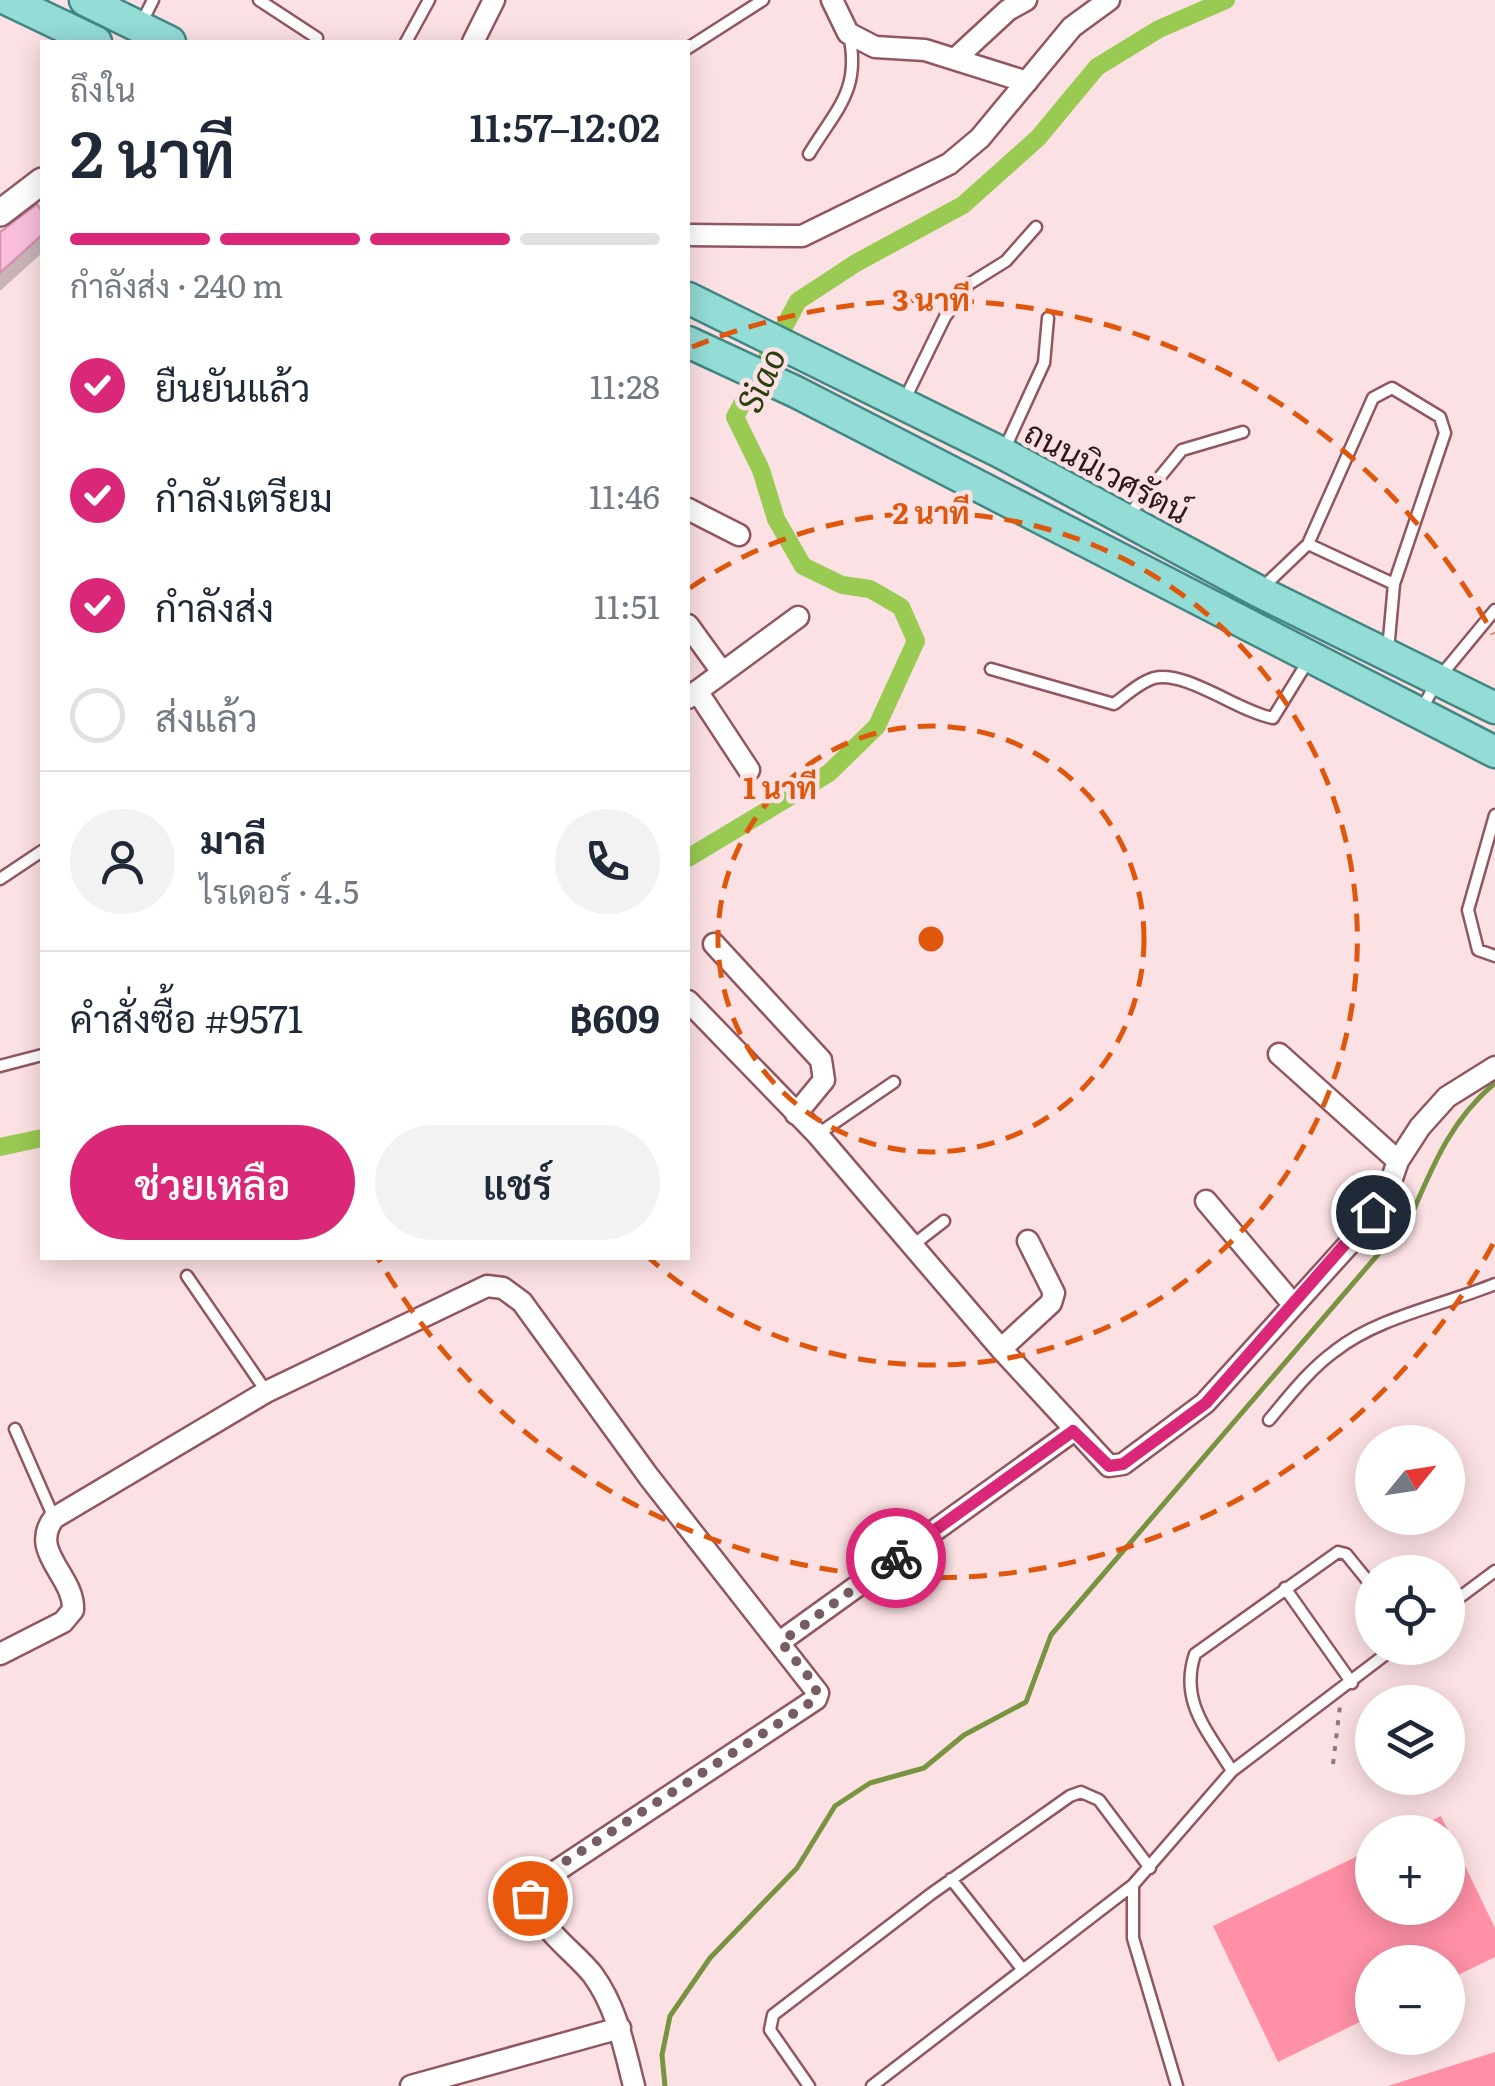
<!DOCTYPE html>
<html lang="th">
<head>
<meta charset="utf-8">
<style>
	:root { --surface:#fff; --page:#f2f2f3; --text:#1f2937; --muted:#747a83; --line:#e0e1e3; --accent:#db2777 }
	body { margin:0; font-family:Literata,Sarabun,serif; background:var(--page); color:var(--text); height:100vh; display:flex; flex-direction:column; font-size:38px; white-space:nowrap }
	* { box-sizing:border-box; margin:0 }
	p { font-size:32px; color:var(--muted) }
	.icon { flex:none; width:55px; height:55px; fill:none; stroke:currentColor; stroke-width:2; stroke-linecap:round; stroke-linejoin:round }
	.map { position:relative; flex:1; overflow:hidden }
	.drawer { position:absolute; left:40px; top:40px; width:650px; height:1220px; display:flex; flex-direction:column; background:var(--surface); border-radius:0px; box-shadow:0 5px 25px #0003 }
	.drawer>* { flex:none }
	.needle { width:65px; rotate:60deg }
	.tools { position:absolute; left:1355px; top:1425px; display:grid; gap:20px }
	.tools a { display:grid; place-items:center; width:110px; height:110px; border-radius:50%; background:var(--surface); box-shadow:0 5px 25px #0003; font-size:50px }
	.pin { position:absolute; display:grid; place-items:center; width:85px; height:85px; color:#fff; margin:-42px; border:5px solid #fff; border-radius:50%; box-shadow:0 2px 10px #0007 }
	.courier { position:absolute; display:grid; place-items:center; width:100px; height:100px; margin:-50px; border:8px solid #db2777; border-radius:50%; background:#fff; color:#222; box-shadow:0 2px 12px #0007 }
	.summary em { font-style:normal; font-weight:600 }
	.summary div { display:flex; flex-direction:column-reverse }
	.summary { display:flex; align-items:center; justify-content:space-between; height:170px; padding:0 30px }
	h1 { font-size:65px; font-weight:600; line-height:75px }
	.bar { display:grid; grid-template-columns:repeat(4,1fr); gap:15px 10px; align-content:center; height:120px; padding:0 30px }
	.bar i { height:12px; border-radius:8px; background:var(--line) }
	.bar .selected { background:var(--accent) }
	.bar p { grid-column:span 4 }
	.line { display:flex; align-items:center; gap:25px; padding:0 30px; border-top:2px solid var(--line) }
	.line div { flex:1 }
	.round { display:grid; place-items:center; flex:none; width:105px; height:105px; border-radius:52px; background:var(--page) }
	ol { padding:0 30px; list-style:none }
	li { display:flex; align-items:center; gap:30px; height:110px }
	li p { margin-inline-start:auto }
	li .icon { padding:10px; border-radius:50%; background:var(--accent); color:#fff; stroke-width:4 }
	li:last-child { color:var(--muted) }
	li i { width:55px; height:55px; border:5px solid var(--line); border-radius:50% }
	.button { display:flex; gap:20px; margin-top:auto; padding:20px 30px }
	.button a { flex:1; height:115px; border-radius:60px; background:var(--accent); color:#fff; font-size:40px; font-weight:600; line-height:115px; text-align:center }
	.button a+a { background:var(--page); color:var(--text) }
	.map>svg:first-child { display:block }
	.green { fill:#ff90a6 }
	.shadow { fill:#0003 }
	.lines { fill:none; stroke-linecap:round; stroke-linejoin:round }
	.stream { stroke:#799441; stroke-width:5 }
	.canal { stroke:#99ca52; stroke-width:18 }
	.building { fill:#fabedb; stroke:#ce95b1; stroke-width:2.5 }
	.service-casing { stroke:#915761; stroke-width:15 }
	.minor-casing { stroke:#915761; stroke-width:25 }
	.tertiary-casing { stroke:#915761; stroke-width:30 }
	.primary-casing { stroke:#428783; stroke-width:35 }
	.path { stroke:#91787b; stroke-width:4; stroke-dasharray:5 8; stroke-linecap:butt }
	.service { stroke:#fff; stroke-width:10 }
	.minor { stroke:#fff; stroke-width:20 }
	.tertiary { stroke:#fff; stroke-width:25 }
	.primary { stroke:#94dcd6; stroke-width:30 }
	.done { stroke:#765d61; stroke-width:10; stroke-dasharray:0 18 }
	.route { stroke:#db2777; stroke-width:12 }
	.ring { fill:none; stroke:#df560d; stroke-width:5; stroke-dasharray:18 12 }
	.labels { text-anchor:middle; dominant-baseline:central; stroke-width:9; stroke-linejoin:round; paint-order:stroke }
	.street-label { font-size:32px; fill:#2e161a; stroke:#fce1e4 }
	.water-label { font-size:35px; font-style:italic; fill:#2b3e0d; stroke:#fce1e4 }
	.centre { fill:#df560d; stroke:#fce1e4; stroke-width:5 }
	.ring-label { font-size:30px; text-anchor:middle; font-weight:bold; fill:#df560d; stroke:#fce1e4; stroke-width:9; stroke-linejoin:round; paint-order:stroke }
</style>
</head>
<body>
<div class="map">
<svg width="1495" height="2086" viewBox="0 0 1495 2086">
	<rect width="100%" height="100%" fill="#fce1e4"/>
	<path class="green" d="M1441 1816 1495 1928V1957L1448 1980V1962H1372V2016L1278 2062 1213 1926 1372 1849V1908H1448V1832H1408Z
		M1495 2052V2086H1388Z"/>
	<path class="shadow" d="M36 207 42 213V253L0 291V235Z"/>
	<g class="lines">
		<path class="stream" d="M665 2086 662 2055 670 2016 710 1958 797 1868 835 1806 870 1783 924 1768 964 1735 1026 1702 1051 1635 1411 1216C1433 1165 1451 1120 1495 1083"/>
		<path class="canal" d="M688 858 829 773 877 726 916 641 901 607 870 589 842 585 803 566 776 519 761 470 735 417 798 301 856 263 963 205 1038 138 1097 67 1159 29 1226 0
			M0 1147 42 1138"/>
	</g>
	<path class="building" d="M37 204 42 212V235L0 273V232Z"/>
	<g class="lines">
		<defs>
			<path id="service" d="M259 0 317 38 315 42
				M142 22 153 0
				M406 42 429 0
				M688 48 763 0
				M809 154C837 108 861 90 849 34
				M903 403 945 317 969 284 1006 261 1036 227
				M1005 448 1044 363 1048 318
				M1127 517 1182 450 1243 432
				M1308 544 1394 584
				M1263 587 1308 544 1373 398 1392 388 1440 417 1445 433 1394 584 1388 650
				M991 669 1114 704C1125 696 1140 682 1154 678 1186 670 1239 712 1273 718L1308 661
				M1422 709 1438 679 1495 610
				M1495 815 1468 910 1478 950 1495 956
				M0 879 42 851
				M0 1066 42 1055
				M818 1134 894 1082
				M913 1245 944 1221
				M187 1276 266 1391
				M1269 1420C1290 1395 1309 1370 1335 1351 1378 1317 1444 1305 1495 1284
				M15 1429 54 1518
				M1285 1588 1352 1683
				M1448 1606 1495 1571
				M1232 1771C1208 1731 1179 1702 1195 1654L1338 1552 1346 1554 1372 1586
				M951 1879 1023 1970
				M1133 1885V1938L1177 2086
				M809 2086 770 2030 773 2015 931 1894 1070 1796 1081 1792 1099 1800 1150 1868
				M872 2086 1133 1885 1232 1771 1394 1648"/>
			<path id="minor" d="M832 0 848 33 875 47 925 50 1027 82
				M473 42 494 0
				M955 59 1008 10 1026 0
				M688 235 802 236 949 164 980 138 1072 27 1109 0
				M688 509 739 535
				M688 625 722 672
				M697 691 749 770
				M688 698 798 617
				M714 944 821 1060 824 1080 796 1114
				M688 1001 817 1134 1001 1349 1109 1466 1123 1464 1205 1403 1360 1232 1387 1193 1398 1161 1420 1127 1447 1097 1495 1067
				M1279 1054 1398 1161
				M1206 1201 1292 1303
				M1001 1349 1051 1303 1054 1293 1028 1241
				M781 1641 1073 1431
				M0 1654 63 1622 73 1610C75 1576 28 1552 54 1518L266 1392 487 1286 503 1288 522 1302 649 1477 818 1693 816 1699 532 1887C527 1921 574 1950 593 1975 617 2008 624 2047 634 2086
				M411 2086 620 2028"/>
			<path id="tertiary" d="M0 213 42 181"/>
			<path id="primary" d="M8 0 96 42
				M85 0 170 42
				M688 298 1002 453 1258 591 1495 708
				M688 342 796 392 1495 752"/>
		</defs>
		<use href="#service" class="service-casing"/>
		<use href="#minor" class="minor-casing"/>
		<use href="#tertiary" class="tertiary-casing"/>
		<use href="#primary" class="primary-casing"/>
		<path class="path" d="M1333 1764 1340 1706"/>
		<use href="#service" class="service"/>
		<use href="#minor" class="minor"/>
		<use href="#tertiary" class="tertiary"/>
		<use href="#primary" class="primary"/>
	</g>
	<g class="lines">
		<path class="done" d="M530 1898 540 1878 816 1699V1686L781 1642 896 1558"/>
		<path class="route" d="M896 1558 1073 1431 1109 1466 1123 1464 1206 1403 1373 1212"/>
	</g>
	<g class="ring">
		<circle cx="931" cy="939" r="213"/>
		<path d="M690 588A426 426 0 1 1 649 1258"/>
		<path d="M1493 1244A639 639 0 0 1 378 1258M692 347A639 639 0 0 1 1493 634"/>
	</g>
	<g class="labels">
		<g class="street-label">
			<text transform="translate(1108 470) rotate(28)">ถนนนิเวศรัตน์</text>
		</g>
		<g class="water-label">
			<text transform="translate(759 379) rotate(-65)">Siao</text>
		</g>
	</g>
	<circle cx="931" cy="939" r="15" class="centre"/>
	<g class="ring-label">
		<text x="931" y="311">3 นาที</text>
		<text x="931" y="524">2 นาที</text>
		<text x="780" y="799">1 นาที</text>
	</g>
</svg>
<div class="tools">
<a><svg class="needle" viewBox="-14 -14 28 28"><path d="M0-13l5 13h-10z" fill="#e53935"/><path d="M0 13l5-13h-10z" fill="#747a83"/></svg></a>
<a><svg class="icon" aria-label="locate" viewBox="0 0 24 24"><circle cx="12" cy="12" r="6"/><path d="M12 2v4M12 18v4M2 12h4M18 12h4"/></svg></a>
<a><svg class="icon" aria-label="layers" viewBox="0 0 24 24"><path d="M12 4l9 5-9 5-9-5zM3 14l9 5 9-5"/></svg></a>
<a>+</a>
<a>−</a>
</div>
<div class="pin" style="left:530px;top:1898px;background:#ea580c"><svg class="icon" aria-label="bag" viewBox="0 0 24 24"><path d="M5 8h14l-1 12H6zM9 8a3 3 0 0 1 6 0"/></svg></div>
<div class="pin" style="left:1373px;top:1212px;background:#1f2937"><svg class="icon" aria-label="home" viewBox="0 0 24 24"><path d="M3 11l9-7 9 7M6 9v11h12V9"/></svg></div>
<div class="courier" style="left:896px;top:1558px"><svg class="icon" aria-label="bike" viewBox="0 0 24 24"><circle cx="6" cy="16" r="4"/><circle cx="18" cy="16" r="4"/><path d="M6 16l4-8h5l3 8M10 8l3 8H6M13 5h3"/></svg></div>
<section class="drawer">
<div class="summary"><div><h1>2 นาที</h1><p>ถึงใน</p></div><em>11:57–12:02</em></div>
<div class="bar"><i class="selected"></i><i class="selected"></i><i class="selected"></i><i></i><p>กำลังส่ง · 240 m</p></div>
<ol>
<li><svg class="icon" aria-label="check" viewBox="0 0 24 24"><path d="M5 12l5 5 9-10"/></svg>ยืนยันแล้ว<p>11:28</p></li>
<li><svg class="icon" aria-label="check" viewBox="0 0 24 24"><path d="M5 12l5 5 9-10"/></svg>กำลังเตรียม<p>11:46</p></li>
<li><svg class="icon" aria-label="check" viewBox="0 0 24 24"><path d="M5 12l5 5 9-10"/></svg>กำลังส่ง<p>11:51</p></li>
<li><i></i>ส่งแล้ว</li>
</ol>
<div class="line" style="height:180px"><a class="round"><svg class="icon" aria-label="person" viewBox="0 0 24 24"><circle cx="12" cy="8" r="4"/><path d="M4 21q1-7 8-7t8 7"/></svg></a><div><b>มาลี</b><p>ไรเดอร์ · 4.5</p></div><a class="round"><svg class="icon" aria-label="phone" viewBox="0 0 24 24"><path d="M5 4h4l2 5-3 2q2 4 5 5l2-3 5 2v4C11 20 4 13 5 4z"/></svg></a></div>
<div class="line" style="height:130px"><div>คำสั่งซื้อ #9571</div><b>฿609</b></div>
<div class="button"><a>ช่วยเหลือ</a><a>แชร์</a></div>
</section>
</div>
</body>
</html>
